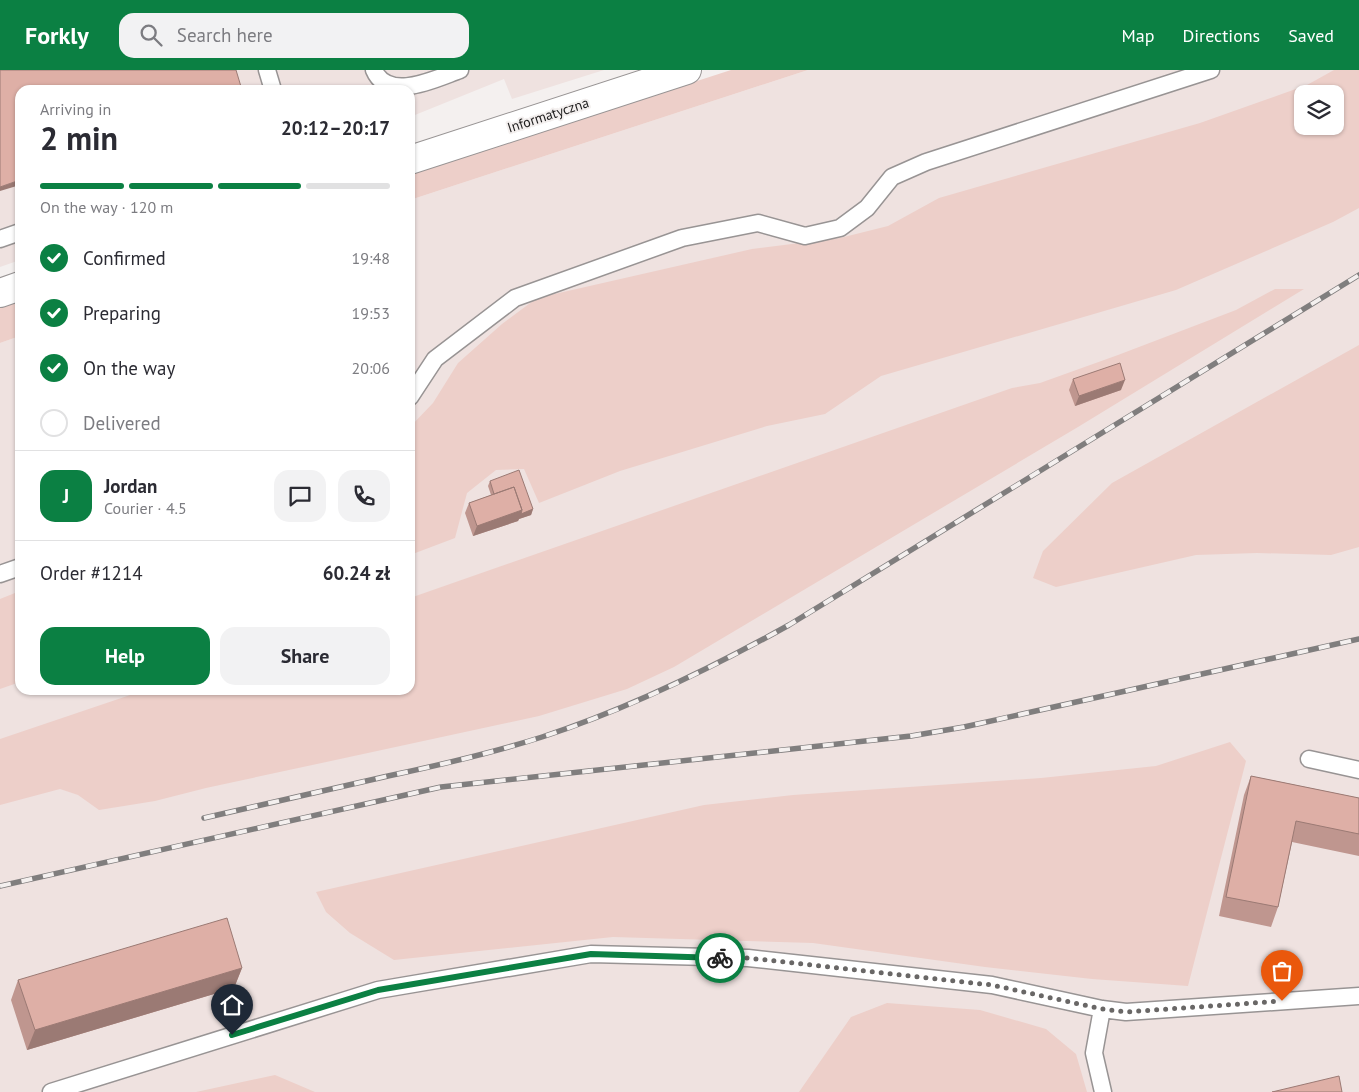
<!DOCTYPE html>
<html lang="en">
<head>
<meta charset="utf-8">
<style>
	:root { --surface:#fff; --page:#f2f2f3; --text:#2b2b33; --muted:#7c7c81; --line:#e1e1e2; --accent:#0b8043 }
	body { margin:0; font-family:"PT Sans",sans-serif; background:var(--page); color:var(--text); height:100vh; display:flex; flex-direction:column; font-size:19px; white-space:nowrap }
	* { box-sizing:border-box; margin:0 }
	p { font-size:16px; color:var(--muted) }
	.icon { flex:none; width:28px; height:28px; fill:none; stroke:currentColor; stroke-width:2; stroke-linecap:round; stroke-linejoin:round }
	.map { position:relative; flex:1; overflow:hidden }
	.panel { position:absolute; left:15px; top:15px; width:400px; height:610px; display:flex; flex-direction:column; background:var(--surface); border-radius:15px; box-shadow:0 1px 4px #0004 }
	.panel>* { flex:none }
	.buttons { position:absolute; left:1294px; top:15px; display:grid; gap:10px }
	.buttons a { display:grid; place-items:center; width:50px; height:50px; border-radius:10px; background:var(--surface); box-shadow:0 1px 4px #0004; font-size:25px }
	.pin { position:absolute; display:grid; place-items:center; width:42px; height:42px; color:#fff; margin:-51px -21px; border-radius:50% 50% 50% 0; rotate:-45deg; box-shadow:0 0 5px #0007 }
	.pin .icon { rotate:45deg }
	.courier { position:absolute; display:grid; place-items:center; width:50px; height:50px; margin:-25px; border:4px solid #0b8043; border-radius:50%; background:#fff; color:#222; box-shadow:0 1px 6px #0007 }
	.overview em { font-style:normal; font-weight:800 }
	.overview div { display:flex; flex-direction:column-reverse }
	.overview { display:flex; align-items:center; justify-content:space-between; height:85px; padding:0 25px }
	h1 { font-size:32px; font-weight:800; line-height:38px }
	.bar { display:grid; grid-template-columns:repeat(4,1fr); gap:8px 5px; align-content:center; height:60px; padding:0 25px }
	.bar i { height:6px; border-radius:4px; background:var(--line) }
	.bar .on { background:var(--accent) }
	.bar p { grid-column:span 4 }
	.line { display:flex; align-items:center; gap:12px; padding:0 25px; border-top:1px solid var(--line) }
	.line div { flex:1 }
	.round { display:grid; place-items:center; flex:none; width:52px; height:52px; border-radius:15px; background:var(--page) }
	ol { padding:0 25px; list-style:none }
	li { display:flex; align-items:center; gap:15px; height:55px }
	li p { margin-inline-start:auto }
	li .icon { padding:5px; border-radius:50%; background:var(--accent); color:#fff; stroke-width:4 }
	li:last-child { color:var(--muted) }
	li i { width:28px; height:28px; border:2px solid var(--line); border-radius:50% }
	.action { display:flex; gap:10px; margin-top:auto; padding:10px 25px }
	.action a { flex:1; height:58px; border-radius:15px; background:var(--accent); color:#fff; font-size:20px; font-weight:800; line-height:58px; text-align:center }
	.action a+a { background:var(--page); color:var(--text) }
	header { display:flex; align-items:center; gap:30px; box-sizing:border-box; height:70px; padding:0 25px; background:var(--accent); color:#fff }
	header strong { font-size:24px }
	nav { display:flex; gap:28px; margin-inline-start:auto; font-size:18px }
	.search { width:350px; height:45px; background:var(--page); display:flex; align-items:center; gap:12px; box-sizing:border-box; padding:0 18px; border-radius:15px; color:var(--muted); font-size:19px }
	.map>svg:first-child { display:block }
	.built { fill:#efe2e0; fill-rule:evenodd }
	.green { fill:#edcfc9; fill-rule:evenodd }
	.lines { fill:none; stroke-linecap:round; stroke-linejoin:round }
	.service-casing { stroke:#989494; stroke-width:19 }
	.minor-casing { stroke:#989494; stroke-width:30 }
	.service { stroke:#fff; stroke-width:16 }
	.minor { stroke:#fff; stroke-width:28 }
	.rail-casing { stroke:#807e7e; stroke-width:5.5 }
	.rail { stroke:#f4f0ef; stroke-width:4; stroke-dasharray:11; stroke-linecap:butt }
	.wall { fill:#bf968f }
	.shaded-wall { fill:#9b7a74 }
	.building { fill:#deafa6; stroke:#9b7a74 }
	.done { stroke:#696766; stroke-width:5; stroke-dasharray:0 9 }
	.route { stroke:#0b8043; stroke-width:6 }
	.labels { text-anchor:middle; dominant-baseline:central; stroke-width:4; stroke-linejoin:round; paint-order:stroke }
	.street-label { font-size:14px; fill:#1e1d1d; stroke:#f4f0ef }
</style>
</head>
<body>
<header>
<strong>Forkly</strong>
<div class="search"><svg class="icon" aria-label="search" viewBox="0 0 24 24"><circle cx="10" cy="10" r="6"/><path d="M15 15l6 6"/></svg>Search here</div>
<nav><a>Map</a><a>Directions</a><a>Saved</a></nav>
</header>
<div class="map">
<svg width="1359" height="1022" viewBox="0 0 1359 1022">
	<rect width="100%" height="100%" fill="#f4f0ef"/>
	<path class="built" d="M0 0H604L512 29 504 9 410 47V20H20V190L0 197Z
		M808 0H1359V1022H0V273L20 266V620H410V130ZM1302 24H1335V56H1302Z"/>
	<path class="green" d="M731 0H808L410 130V104Z
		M1334 0H1359V138L1333 152 1176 220 881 306 825 344 767 356 620 401 539 433 524 399 496 400 467 423 455 468 410 485V357L433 333 458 293 502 254 537 228 752 179 840 168 888 156 939 128 1200 53 1307 15ZM1302 24H1335V56H1302Z
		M1275 219H1304L1078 357 674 597 627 619 539 646 206 718 155 731 99 740 78 725 60 719 0 735V669L145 620H410V528L1012 318 1040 313 1118 285 1236 240Z
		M20 231V266L0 273V237Z
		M1359 275V477L1331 485 1257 483 1196 485 1056 517 1033 508 1043 481 1112 413Z
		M20 521V612L0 619V529Z
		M1230 672 1246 691 1188 916 1092 909 985 897 813 873 613 867 394 890 350 863 326 842 316 822 704 735 793 725 1041 708 1156 696Z
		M887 933 980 940 1046 959 1076 984 1087 1022H799L851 947Z
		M275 1005 315 1022H196Z"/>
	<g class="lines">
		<defs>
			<path id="service" d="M267 0 273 20
				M374 0C388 33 437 8 460 0
				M0 169 20 162
				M410 327 435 289 515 228 682 168 758 153 805 166 840 158 867 138 892 107 926 92 1211 0
				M0 504 20 497
				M1309 689 1359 700
				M1102 939 1094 983 1103 1022
				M51 1022 378 920 591 884 748 888 992 915 1102 939 1126 942 1359 926"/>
			<path id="minor" d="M410 90 687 0
				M0 223 20 216"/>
		</defs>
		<use href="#service" class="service-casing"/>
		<use href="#minor" class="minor-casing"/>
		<use href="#service" class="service"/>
		<use href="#minor" class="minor"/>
		<defs>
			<path id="rail" d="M204 748C265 734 327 720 388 706 440 695 492 683 542 667 628 639 710 599 789 555L1359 205
				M0 816 441 717 911 666 964 657 1359 569"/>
		</defs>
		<use href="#rail" class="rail-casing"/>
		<use href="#rail" class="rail"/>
	</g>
	<path class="wall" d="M1073 309 1121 320 1075 336 1069 320Z
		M490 411 533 439 531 445 519 449 518 451 473 466 465 443 469 433 491 425 488 416Z
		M1251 706 1359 728V786L1292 772 1278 837 1271 857 1219 846 1244 725Z
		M242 898 234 918 27 980 11 930 18 910Z"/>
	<path class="shaded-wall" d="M20 110V115L0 121V117Z
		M1125 310 1121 320 1075 336 1079 326Z
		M533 439 531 445 519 449 518 451 473 466 477 456 522 440Z
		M242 898 234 918 27 980 35 960Z"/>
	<path class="building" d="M0 0H236L242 20H20V110L0 117Z
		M1120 293 1125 310 1079 326 1073 309Z
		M519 400 533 439 521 444 522 440 514 417 494 424 490 411Z
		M514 417 522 440 477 456 469 433Z
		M1251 706 1359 728V764L1296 751 1278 837 1226 827Z
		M227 848 242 898 35 960 18 910Z
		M1339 1006 1342 1022H1272Z"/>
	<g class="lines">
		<path class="done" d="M720 888H748L992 915 1102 939 1126 942 1282 931"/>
		<path class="route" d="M232 965 378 920 591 884 720 888"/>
	</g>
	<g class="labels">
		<g class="street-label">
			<text transform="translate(548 45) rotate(-18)">Informatyczna</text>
		</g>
	</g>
</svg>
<div class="buttons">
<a><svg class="icon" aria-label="layers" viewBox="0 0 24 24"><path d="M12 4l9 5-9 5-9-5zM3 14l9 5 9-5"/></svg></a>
</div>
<div class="pin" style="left:1282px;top:931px;background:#ea580c"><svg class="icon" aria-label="bag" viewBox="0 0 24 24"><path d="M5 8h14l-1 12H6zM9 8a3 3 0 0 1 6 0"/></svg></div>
<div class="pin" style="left:232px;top:965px;background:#1f2937"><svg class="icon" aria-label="home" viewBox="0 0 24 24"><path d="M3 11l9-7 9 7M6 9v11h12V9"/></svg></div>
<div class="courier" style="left:720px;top:888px"><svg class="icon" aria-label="bike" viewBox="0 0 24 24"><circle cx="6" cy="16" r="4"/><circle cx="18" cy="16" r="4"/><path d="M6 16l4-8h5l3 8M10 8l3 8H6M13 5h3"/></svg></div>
<section class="panel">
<div class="overview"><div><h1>2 min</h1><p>Arriving in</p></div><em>20:12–20:17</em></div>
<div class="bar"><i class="on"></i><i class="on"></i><i class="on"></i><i></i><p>On the way · 120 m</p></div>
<ol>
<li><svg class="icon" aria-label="check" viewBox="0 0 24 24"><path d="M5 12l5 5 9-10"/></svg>Confirmed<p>19:48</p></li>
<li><svg class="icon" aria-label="check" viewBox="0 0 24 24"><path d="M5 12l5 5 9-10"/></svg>Preparing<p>19:53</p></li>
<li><svg class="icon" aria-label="check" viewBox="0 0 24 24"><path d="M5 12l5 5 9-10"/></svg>On the way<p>20:06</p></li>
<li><i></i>Delivered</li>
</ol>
<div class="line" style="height:90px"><b class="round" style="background:var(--accent);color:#fff">J</b><div><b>Jordan</b><p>Courier · 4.5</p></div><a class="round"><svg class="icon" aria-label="chat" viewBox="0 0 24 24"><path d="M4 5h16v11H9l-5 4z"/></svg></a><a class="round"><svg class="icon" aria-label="phone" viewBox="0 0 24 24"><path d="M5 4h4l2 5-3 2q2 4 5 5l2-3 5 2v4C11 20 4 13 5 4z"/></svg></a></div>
<div class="line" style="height:65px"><div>Order #1214</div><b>60.24 zł</b></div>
<div class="action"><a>Help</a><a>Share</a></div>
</section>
</div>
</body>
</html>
